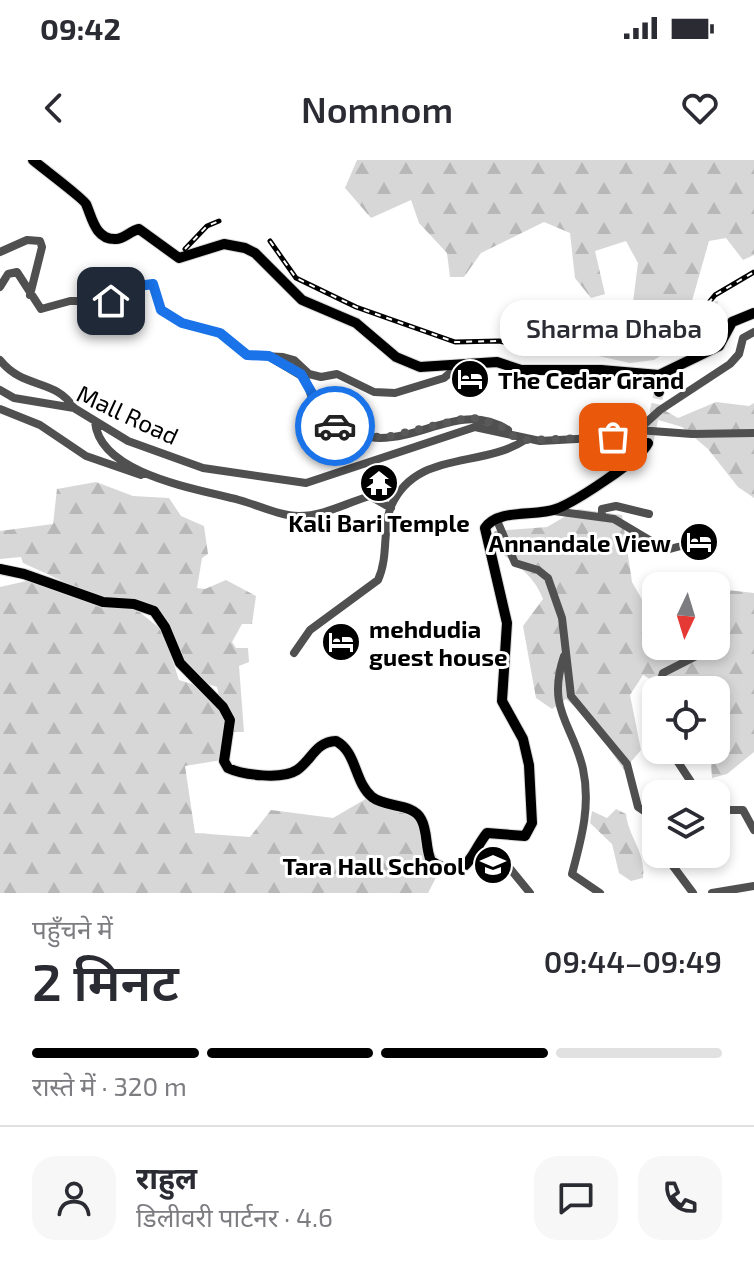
<!DOCTYPE html>
<html lang="hi">
<head>
<meta charset="utf-8">
<style>
	:root { --surface:#fff; --page:#f7f7f7; --text:#2b2b33; --muted:#7c7c81; --line:#e1e1e2; --accent:#000 }
	body { margin:0; font-family:"Exo 2","Noto Sans Devanagari",sans-serif; background:var(--page); color:var(--text); height:100vh; display:flex; flex-direction:column; font-size:30px; white-space:nowrap }
	* { box-sizing:border-box; margin:0 }
	p { font-size:26px; color:var(--muted) }
	.icon { flex:none; width:44px; height:44px; fill:none; stroke:currentColor; stroke-width:2; stroke-linecap:round; stroke-linejoin:round }
	.map { position:relative; height:733px; overflow:hidden }
	.details { display:flex; flex-direction:column; background:var(--surface); flex:1 }
	.details>* { flex:none }
	.needle { width:52px; rotate:184deg }
	.tools { position:absolute; left:642px; top:412px; display:grid; gap:16px }
	.tools a { display:grid; place-items:center; width:88px; height:88px; border-radius:16px; background:var(--surface); box-shadow:0 4px 12px #0003; font-size:40px }
	.pin { position:absolute; display:grid; place-items:center; width:68px; height:68px; color:#fff; margin:-34px; border-radius:16px; box-shadow:0 4px 12px #0006 }
	.courier { position:absolute; display:grid; place-items:center; width:80px; height:80px; margin:-40px; border:6px solid #1a73e8; border-radius:50%; background:#fff; color:#222; box-shadow:0 2px 10px #0007 }
	.bubble { position:absolute; height:56px; border-radius:24px; background:var(--surface); box-shadow:0 4px 12px #0003; font-size:26px; font-weight:600; line-height:56px; text-align:center }
	.headline em { font-style:normal; font-weight:600 }
	.headline div { display:flex; flex-direction:column-reverse }
	.headline { display:flex; align-items:center; justify-content:space-between; height:136px; padding:0 32px }
	h1 { font-size:52px; font-weight:600; line-height:60px }
	.bar { display:grid; grid-template-columns:repeat(4,1fr); gap:12px 8px; align-content:center; height:96px; padding:0 32px }
	.bar i { height:10px; border-radius:6px; background:var(--line) }
	.bar .on { background:var(--accent) }
	.bar p { grid-column:span 4 }
	.line { display:flex; align-items:center; gap:20px; padding:0 32px; border-top:2px solid var(--line) }
	.line div { flex:1 }
	.round { display:grid; place-items:center; flex:none; width:84px; height:84px; border-radius:24px; background:var(--page) }
	.status { display:flex; justify-content:space-between; align-items:center; height:56px; padding:0 40px; background:var(--surface); direction:ltr }
	.status svg { height:22px; fill:currentColor }
	header { display:flex; justify-content:space-between; align-items:center; height:104px; padding:0 32px; background:var(--surface); font-size:36px; font-weight:600 }
	.map>svg:first-child { display:block }
	.forest { fill:url(#forest-firs) }
	.lines { fill:none; stroke-linecap:round; stroke-linejoin:round }
	.major-tunnel { stroke:#d9d9d9; stroke-width:10; stroke-dasharray:10 5; stroke-linecap:butt }
	.major-casing { stroke:#dbdbdb; stroke-width:12 }
	.minor { stroke:#505050; stroke-width:8 }
	.major { stroke:#000; stroke-width:10 }
	.rail-casing { stroke:#000; stroke-width:5 }
	.rail { stroke:#fff; stroke-width:2; stroke-dasharray:6; stroke-linecap:butt }
	.done { stroke:#595959; stroke-width:8; stroke-dasharray:0 14.4 }
	.route { stroke:#1a73e8; stroke-width:10 }
	.labels { text-anchor:middle; dominant-baseline:central; stroke-width:6; stroke-linejoin:round; paint-order:stroke }
	.poi-label { font-size:24px; font-weight:bold; fill:#000; stroke:#fff; text-anchor:start }
	.street-label { font-size:24px; fill:#000; stroke:#fff }
</style>
</head>
<body>
<div class="status"><b>09:42</b><svg viewBox="0 0 49 12"><path d="M0 12V9h3v3zM5 12V6h3v6zM10 12V3h3v9zM15 12V0h3v12zM26 1h20v11H26zM47 4h2v5h-2z"/></svg></div>
<header><svg class="icon" aria-label="back" viewBox="0 0 24 24"><path d="M15 5l-7 7 7 7"/></svg>Nomnom<svg class="icon" aria-label="heart" viewBox="0 0 24 24"><path d="M12 20l-8-8c-3-5 5-10 8-4 3-6 11-1 8 4z"/></svg></header>
<div class="map">
<svg width="754" height="733" viewBox="0 0 754 733">
	<defs>
		<pattern id="forest-firs" width="22" height="20" patternUnits="userSpaceOnUse" patternTransform="scale(2)"><rect width="22" height="20" fill="#d7d7d7"/><path d="M5 1l3.5 6h-7zM16 11l3.5 6h-7z" fill="#b7b7b7"/></pattern>
	</defs>
	<rect width="100%" height="100%" fill="#fff"/>
	<path class="forest" d="M357 0H754V95L743 100 726 78 709 81 690 148 718 141 714 162 654 200 630 203 571 190 564 185 591 177 607 158 633 142 638 103 626 81 595 91 605 134 591 138 575 118 570 73 544 62 481 93 464 117H450L447 93 419 63 411 40 371 58 345 28Z
		M716 242 749 246 754 243V338L738 327 708 289 682 267 655 259 664 250 678 258Z
		M96 322 133 336 169 338 181 356 204 366 208 394 202 398 197 428 205 429 226 420 256 436 252 464H242L232 482 236 488H248L249 502 239 506 244 572H227L222 600 185 606 195 673 250 677 271 650 333 658 369 637 415 658 442 706 428 733H0V427L31 420 102 447 137 450 163 471 179 520 212 530 225 563 217 527 185 516 167 465 142 443 104 440 23 403 21 397 0 399V371L53 364 57 329Z
		M578 349 622 355 632 422 656 464V486H716V437L727 430 754 433V592L727 614 712 618 710 590H716V530H669L643 515 630 535 641 590 624 610 590 561 566 539 552 549 536 538 523 466 543 439C529 404 505 405 490 377L495 371 547 367Z
		M616 649 626 654C629 679 646 691 643 718L631 721 619 713 612 684 590 663 592 651 607 658Z"/>
	<g class="lines">
		<path class="major-tunnel" d="M648 283 659 232"/>
		<defs>
			<path id="major" d="M33 0C41 7 84 39 86 44 92 57 95 80 116 79 124 79 130 71 139 69L179 98 224 84 245 88 255 93 302 140 356 163 396 197 420 207 497 202 521 210H601L659 215 719 186 732 162 754 153
				M659 215V232
				M0 409 24 414 103 442 134 444 154 451 165 467 180 503 223 547 230 560 224 601 228 608C243 615 282 620 297 610 312 600 315 582 336 581 357 592 354 622 372 637 386 648 413 643 421 659 428 671 425 688 431 701 468 725 469 695 487 673L525 676 532 663 529 605 523 579 502 541 507 463 485 368C498 348 536 357 556 349 575 342 640 300 648 283"/>
		</defs>
		<use href="#major" class="major-casing"/>
		<path class="minor" d="M0 92 27 80 40 81 42 87 30 135
			M0 127 8 114 17 112 41 149 70 141H111L131 127 153 124 161 150 182 163 220 173 247 195 283 197 294 200 309 214 321 217 337 214 374 232 395 233 444 218 457 207
			M270 197 305 218 320 261 325 264C342 269 362 278 380 278 426 278 463 242 508 270
			M0 200C24 230 55 218 74 248
			M0 230 14 238 74 248 128 281 203 308 306 323 475 267 540 281 613 277 638 270 692 274 754 273
			M0 249 40 265 86 296 141 315
			M95 262C100 315 199 329 239 340 258 345 279 356 299 356 324 356 346 343 370 336L391 348
			M638 270 660 250 730 204 739 194 743 178 754 172
			M554 351 614 359 666 390 681 386 698 371
			M602 356V349L616 346 649 354
			M496 358 515 403 538 410 548 418 562 458 571 536 627 604 638 647 656 659
			M294 493 310 470 378 420C389 396 382 369 391 346 417 289 481 309 525 280
			M564 496C546 550 573 564 583 609 591 646 581 680 572 714L600 733
			M658 530 663 513 710 489
			M670 590 699 634
			M716 650H743L754 670
			M647 672 656 683
			M478 689 503 700 530 733
			M664 694 693 733
			M712 733 754 726"/>
		<use href="#major" class="major"/>
		<defs>
			<path id="rail" d="M270 81 296 118 356 147 455 182 499 181 552 193 596 187 660 189 674 185 715 135 754 112
				M185 89 207 66 219 61"/>
		</defs>
		<use href="#rail" class="rail-casing"/>
		<use href="#rail" class="rail"/>
	</g>
	<g class="lines">
		<path class="done" d="M335 266 382 278 470 257 498 264 513 276 525 280 613 277"/>
		<path class="route" d="M111 141 131 127 153 124 161 150 182 163 220 173 247 195 269 196 301 214 313 235 320 261 335 266"/>
	</g>
	<defs>
		<symbol id="hotel-disc" viewBox="-11 -11 22 22"><circle r="9.5" fill="#000" stroke="#fff"/><path d="M-6-4.5h1.5V1H6V5H4.5V3h-9V5H-6ZM-4 0a1.8 1.8 0 1 1 3.6 0ZM.5 0V-2.5h3Q6-2.5 6 0Z" fill="#fff"/></symbol>
		<symbol id="temple-disc" viewBox="-11 -11 22 22"><circle r="9.5" fill="#000" stroke="#fff"/><path d="M0-6L5-2H3V0L6.5 2.5H4V6H1.5V3h-3V6H-4V2.5H-6.5L-3 0V-2H-5Z" fill="#fff"/></symbol>
		<symbol id="school-disc" viewBox="-11 -11 22 22"><circle r="9.5" fill="#000" stroke="#fff"/><path d="M0-5L7-2L0 1L-7-2ZM-4 1L0 2.5L4 1V4Q0 6-4 4Z" fill="#fff"/></symbol>
	</defs>
	<g fill-rule="evenodd">
		<use href="#hotel-disc" x="448" y="197" width="44" height="44"/>
		<use href="#temple-disc" x="357" y="301" width="44" height="44"/>
		<use href="#hotel-disc" x="677" y="360" width="44" height="44"/>
		<use href="#hotel-disc" x="319" y="460" width="44" height="44"/>
		<use href="#school-disc" x="471" y="683" width="44" height="44"/>
	</g>
	<g class="labels">
		<g class="poi-label">
			<text x="498" y="219">The Cedar Grand</text>
			<text x="379" y="362" text-anchor="middle">Kali Bari Temple</text>
			<text x="671" y="382" text-anchor="end">Annandale View</text>
			<text x="369" y="468">mehdudia<tspan x="369" dy="28">guest house</tspan></text>
			<text x="465" y="705" text-anchor="end">Tara Hall School</text>
		</g>
		<g class="street-label">
			<text transform="translate(128 254) rotate(25)">Mall Road</text>
		</g>
	</g>
</svg>
<div class="tools">
<a><svg class="needle" viewBox="-14 -14 28 28"><path d="M0-13l5 13h-10z" fill="#e53935"/><path d="M0 13l5-13h-10z" fill="#7c7c81"/></svg></a>
<a><svg class="icon" aria-label="locate" viewBox="0 0 24 24"><circle cx="12" cy="12" r="6"/><path d="M12 2v4M12 18v4M2 12h4M18 12h4"/></svg></a>
<a><svg class="icon" aria-label="layers" viewBox="0 0 24 24"><path d="M12 4l9 5-9 5-9-5zM3 14l9 5 9-5"/></svg></a>
</div>
<div class="pin" style="left:613px;top:277px;background:#ea580c"><svg class="icon" aria-label="bag" viewBox="0 0 24 24"><path d="M5 8h14l-1 12H6zM9 8a3 3 0 0 1 6 0"/></svg></div>
<div class="pin" style="left:111px;top:141px;background:#1f2937"><svg class="icon" aria-label="home" viewBox="0 0 24 24"><path d="M3 11l9-7 9 7M6 9v11h12V9"/></svg></div>
<div class="courier" style="left:335px;top:266px"><svg class="icon" aria-label="car" viewBox="0 0 24 24"><path d="M5 17H2v-5l4-1 3-4h7l3 4 3 1v5h-3M9 17h6M6 11h13"/><circle cx="7" cy="17" r="2"/><circle cx="17" cy="17" r="2"/></svg></div>
<div class="bubble" style="left:500px;top:140px;width:228px">Sharma Dhaba</div>
</div>
<section class="details">
<div class="headline"><div><h1>2 मिनट</h1><p>पहुँचने में</p></div><em>09:44–09:49</em></div>
<div class="bar"><i class="on"></i><i class="on"></i><i class="on"></i><i></i><p>रास्ते में · 320 m</p></div>
<div class="line" style="height:144px"><a class="round"><svg class="icon" aria-label="person" viewBox="0 0 24 24"><circle cx="12" cy="8" r="4"/><path d="M4 21q1-7 8-7t8 7"/></svg></a><div><b>राहुल</b><p>डिलीवरी पार्टनर · 4.6</p></div><a class="round"><svg class="icon" aria-label="chat" viewBox="0 0 24 24"><path d="M4 5h16v11H9l-5 4z"/></svg></a><a class="round"><svg class="icon" aria-label="phone" viewBox="0 0 24 24"><path d="M5 4h4l2 5-3 2q2 4 5 5l2-3 5 2v4C11 20 4 13 5 4z"/></svg></a></div>
</section>
</body>
</html>
